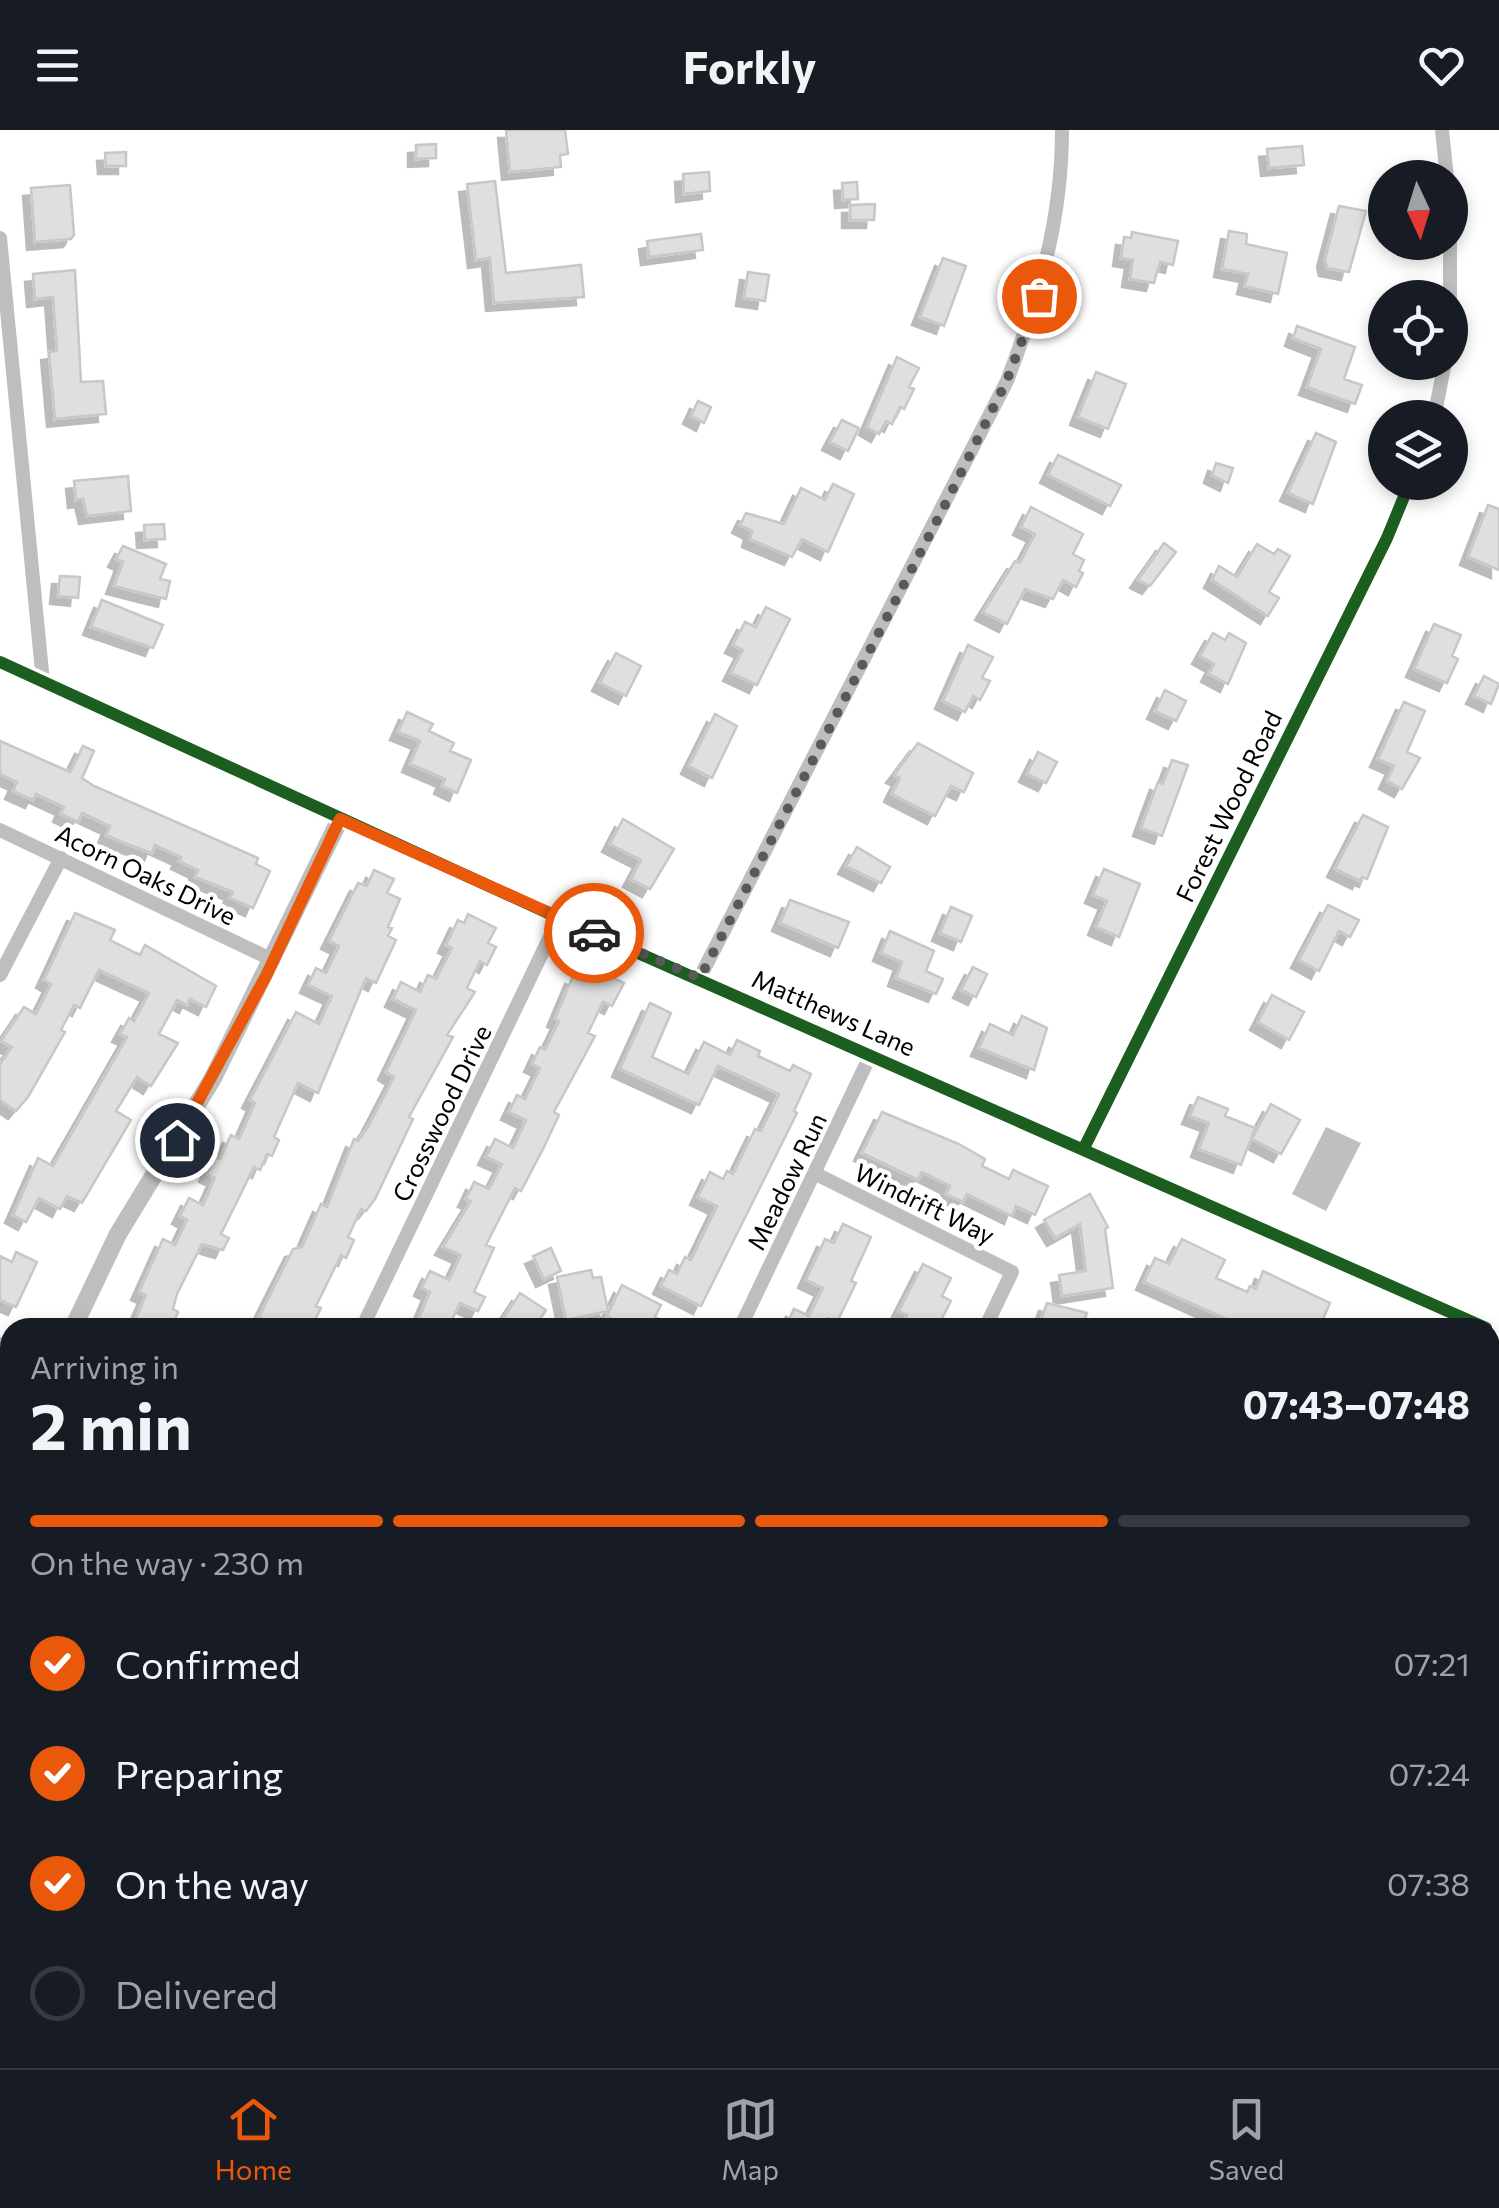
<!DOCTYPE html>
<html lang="en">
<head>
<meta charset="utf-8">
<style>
	:root { --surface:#171b24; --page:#20242c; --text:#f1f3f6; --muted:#9ea1a6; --line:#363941; --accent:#ea580c }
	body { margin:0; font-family:Commissioner,sans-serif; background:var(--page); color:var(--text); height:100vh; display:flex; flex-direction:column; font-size:38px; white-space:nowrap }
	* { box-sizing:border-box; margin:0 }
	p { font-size:32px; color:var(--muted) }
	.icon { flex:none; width:55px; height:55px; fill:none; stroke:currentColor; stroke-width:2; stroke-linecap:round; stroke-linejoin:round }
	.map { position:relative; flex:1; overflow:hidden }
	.drawer { position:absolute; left:0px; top:1188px; width:1500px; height:752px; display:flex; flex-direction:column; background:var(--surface); border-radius:30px 30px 0 0; box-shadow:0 5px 15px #0003 }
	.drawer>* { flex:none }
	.needle { width:65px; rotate:176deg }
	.buttons { position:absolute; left:1368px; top:30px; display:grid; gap:20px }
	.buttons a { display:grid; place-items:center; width:100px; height:100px; border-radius:50%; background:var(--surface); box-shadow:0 5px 15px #0003; font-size:50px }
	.pin { position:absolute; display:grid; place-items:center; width:85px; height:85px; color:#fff; margin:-42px; border:5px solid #fff; border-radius:50%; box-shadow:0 2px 10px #0007 }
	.courier { position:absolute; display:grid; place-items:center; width:100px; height:100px; margin:-50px; border:8px solid #ea580c; border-radius:50%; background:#fff; color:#222; box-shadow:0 2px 12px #0007 }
	.overview em { font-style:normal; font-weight:700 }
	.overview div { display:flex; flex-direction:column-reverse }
	.overview { display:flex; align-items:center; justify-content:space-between; height:170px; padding:0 30px }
	h1 { font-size:65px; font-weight:700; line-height:75px }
	.bar { display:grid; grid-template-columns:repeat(4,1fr); gap:15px 10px; align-content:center; height:120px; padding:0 30px }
	.bar i { height:12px; border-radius:8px; background:var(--line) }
	.bar .current { background:var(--accent) }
	.bar p { grid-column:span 4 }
	ol { padding:0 30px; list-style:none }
	li { display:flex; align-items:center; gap:30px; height:110px }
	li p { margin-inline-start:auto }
	li .icon { padding:10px; border-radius:50%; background:var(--accent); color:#fff; stroke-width:4 }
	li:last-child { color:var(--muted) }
	li i { width:55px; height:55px; border:5px solid var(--line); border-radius:50% }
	header { display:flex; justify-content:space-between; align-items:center; height:130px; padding:0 30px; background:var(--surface); font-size:45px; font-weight:700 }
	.dock { display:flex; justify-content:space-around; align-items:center; height:140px; border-top:2px solid var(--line); background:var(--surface); font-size:28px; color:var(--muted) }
	.dock a { display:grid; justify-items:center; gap:5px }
	.dock .current { color:var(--accent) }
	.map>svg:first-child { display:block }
	.water { fill:#bfbfbf }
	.building { fill:#dfdfdf; stroke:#c7c7c7; stroke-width:2.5; filter:url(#shadow) }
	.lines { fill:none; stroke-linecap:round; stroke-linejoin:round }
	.minor { stroke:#bebebe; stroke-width:14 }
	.tertiary { stroke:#bebebe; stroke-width:18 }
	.secondary { stroke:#b8b8b8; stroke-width:20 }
	.cycleway-casing { stroke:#fff; stroke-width:19 }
	.cycleway { stroke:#1b5e20; stroke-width:12 }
	.done { stroke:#595959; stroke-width:10; stroke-dasharray:0 18 }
	.route { stroke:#ea580c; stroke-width:12 }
	.labels { text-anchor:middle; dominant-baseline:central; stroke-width:9; stroke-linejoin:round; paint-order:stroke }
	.street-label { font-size:25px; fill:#000; stroke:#fff }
</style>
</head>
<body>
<header><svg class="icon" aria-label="menu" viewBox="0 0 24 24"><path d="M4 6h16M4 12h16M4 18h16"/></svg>Forkly<svg class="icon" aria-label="heart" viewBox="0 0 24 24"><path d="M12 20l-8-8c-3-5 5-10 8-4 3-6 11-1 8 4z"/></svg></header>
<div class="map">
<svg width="1499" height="1938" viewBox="0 0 1499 1938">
	<defs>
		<filter id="shadow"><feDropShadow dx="-8" dy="8" stdDeviation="0" flood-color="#0004"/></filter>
	</defs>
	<rect width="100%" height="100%" fill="#fff"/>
	<path class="water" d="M1326 997 1361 1013 1326 1081 1292 1064Z"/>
	<path class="building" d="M506 0H565L568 24 560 25 561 37 510 42Z
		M436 14V28L416 29V15Z
		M1302 16 1304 35 1269 38 1267 19Z
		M126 22V36H106L105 23Z
		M709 42 710 61 684 64 683 44Z
		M495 51 506 143 581 135 584 167 494 173 490 128 476 130 467 54Z
		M857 52 858 69 843 70 842 53Z
		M70 55 74 105 71 109 35 112 31 58Z
		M875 74 874 90H850V75Z
		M1339 76 1366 81 1349 142 1327 138 1325 129Z
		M1229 101 1247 104 1246 114 1287 123 1278 164 1245 156 1248 144 1222 139Z
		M1132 102 1178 111 1173 135 1160 132 1154 153 1130 149 1133 130 1121 128 1124 107 1131 108Z
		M701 104 703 120 649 127 647 111Z
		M943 128 966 136 944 196 920 187Z
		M75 140 81 252 103 251 106 284 55 289 49 222 57 221 53 167 35 169 33 144Z
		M748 142 769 145 765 171 744 168Z
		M1297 196 1355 217 1344 249 1362 255 1355 274 1307 257 1321 219 1293 208Z
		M897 227 919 238 909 257 914 259 904 279 900 277 892 294 886 291 879 304 867 297Z
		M1096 242 1126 254 1108 299 1078 287Z
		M698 271 711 277 704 293 691 286Z
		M842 290 859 298 848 321 830 312Z
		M1316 303 1336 312 1313 374 1288 363Z
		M1058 325 1121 355 1110 376 1048 345Z
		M1216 333 1233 338 1228 353 1212 345Z
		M128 346 131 381 87 386 83 369 76 370 74 351Z
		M833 354 854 364 828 422 802 409 792 427 750 409 752 401 740 395 746 383 784 394 801 358 825 370Z
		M1488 375 1499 379V440L1468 427Z
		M1031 377 1083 404 1073 424 1084 430 1079 441 1083 443 1076 457 1063 450 1053 469 1025 459 1007 494 983 482 1015 431 1020 433 1035 404 1021 397Z
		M164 394 165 409 145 410 144 395Z
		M1164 413 1176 422 1150 456 1138 450Z
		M1257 414 1274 424 1278 419 1290 426 1269 462 1279 468 1268 486 1212 450 1219 436 1237 447Z
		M123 416 166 434 160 449 170 451 166 469 114 456 123 432 116 429Z
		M60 446 80 447 78 468 58 466Z
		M102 470 163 495 153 518 91 497Z
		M766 477 790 489 757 555 731 543 743 520 733 515 745 492 756 497Z
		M1434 494 1461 505 1452 526 1458 529 1447 553 1414 539Z
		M1213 503 1225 510 1229 503 1246 513 1228 554 1209 544 1214 534 1200 526Z
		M968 515 993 527 982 548 990 551 980 570 973 566 965 582 943 571Z
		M616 523 641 536 626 566 600 553Z
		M1484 546 1499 554 1491 574 1474 566Z
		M1165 560 1186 571 1176 591 1155 581Z
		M1404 572 1425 581 1407 622 1420 628 1402 659 1387 651 1394 636 1378 629Z
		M407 582 433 594 429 601 454 613 450 621 471 630 457 663 442 656 445 649 410 634 420 611 398 602Z
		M715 584 737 596 712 648 689 636Z
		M0 611 70 642 83 616 94 621 82 648 94 656 258 728 256 734 270 741 253 778 230 768 233 762 195 747 198 740 179 731 181 727 155 715 152 723 124 713 106 705 110 696 82 683 78 692 61 684 64 677 36 664 33 670 13 661 17 652 0 644Z
		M918 613 973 643 964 662 951 656 935 686 892 664 900 648 894 645Z
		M1038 622 1057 632 1046 653 1027 644Z
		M1172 630 1188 635 1162 706 1141 698 1158 652 1163 654Z
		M1363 685 1388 697 1367 749 1362 747 1360 751 1335 739Z
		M623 689 674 719 650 759 631 749 641 730 610 714Z
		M857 717 890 737 881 753 846 736Z
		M1104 739 1140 754 1119 807 1096 797 1107 771 1093 765Z
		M374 740 394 749 387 763 400 769 388 797 392 798 388 806 396 810 376 853 366 848 318 963 298 953 274 1007 279 1010 272 1026 267 1024 260 1040 254 1037 221 1104 229 1108 223 1120 202 1114 177 1164 173 1179 178 1182 171 1198H132L146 1165 139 1162 163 1109 175 1115 187 1090 180 1086 189 1068 203 1075 215 1048 207 1044 215 1027 220 1029 231 1005 239 1009 255 973 250 970 296 882 319 894 332 866 308 855 316 838 326 843 339 816 329 811 358 753 367 756Z
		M790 770 849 792 838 818 780 793Z
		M1328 775 1359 790 1350 807 1339 801 1319 841 1299 830Z
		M951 777 972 786 961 812 940 803Z
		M75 783 115 800 110 810 140 825 145 815 216 856 206 877 190 869 187 875 177 870 159 904 178 913 151 956 137 947 116 981 131 990 82 1073 67 1066 60 1079 39 1068 26 1092 13 1085 38 1028 53 1036 127 907 120 904 129 888 134 891 149 863 99 840 80 878 74 875 61 900 65 902 28 967 16 981 0 970V934L12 917 1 911 24 877 36 884 51 854 44 850Z
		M468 784 496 798 488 813 496 817 487 835 480 831 467 858 475 862 447 905 453 907 409 987 413 989 375 1069 366 1081 361 1079 348 1107 354 1110 346 1128 341 1125 316 1176 321 1178 312 1196 301 1190 298 1198H282L259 1187 293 1119 302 1117 321 1074 327 1077 354 1009 358 1011 368 997 394 947 386 942 416 880 393 869 401 852 420 862 428 845 436 849 452 818 446 815 458 790 464 793Z
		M890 801 934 821 926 841 943 849 936 864 896 848 902 832 881 823Z
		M588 836 624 853 612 876 603 872 588 903 595 906 554 982 559 985 544 1017 521 1061 515 1058 486 1115 494 1118 474 1162 485 1167 478 1181 460 1173 448 1198H415L430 1162 422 1158 430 1141 449 1150 461 1125 443 1117 471 1071 466 1069 474 1052 489 1059 502 1034 486 1027 495 1009 513 1018 526 990 509 982 517 965 525 969 540 938 532 934 540 917 545 920 559 891 555 889 573 846 582 850Z
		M973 837 987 844 976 867 961 860Z
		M1272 865 1304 882 1289 910 1258 892Z
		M650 873 671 883 652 927 688 944 704 912 730 925 737 910 760 921 758 926 790 941 793 935 811 944 794 981 797 983 701 1176 661 1156 669 1140 677 1144 685 1127 691 1130 717 1076 698 1067 710 1042 723 1049 727 1041 733 1044 755 999 761 1001 779 964 718 936 699 975 620 939Z
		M1022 886 1047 898 1034 940 979 918 990 894 1013 905Z
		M1198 967 1228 979 1225 986 1255 998 1241 1035 1199 1019 1209 993 1190 986Z
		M1271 974 1300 990 1281 1024 1252 1009Z
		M882 982 959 1014 985 1029 982 1036 1009 1049 1013 1040 1048 1056 1035 1085 1016 1076 1012 1086 967 1064 963 1072 946 1064 950 1056 922 1042 918 1050 862 1023Z
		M1090 1064 1108 1097 1105 1099 1113 1158 1062 1166 1059 1145 1086 1141 1080 1094 1055 1108 1044 1090Z
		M843 1094 871 1107 851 1151 856 1153 837 1192 828 1188 825 1193 833 1198H785L794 1179 809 1186 823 1158 806 1150 825 1109 834 1113Z
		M1182 1109 1225 1130 1216 1148 1247 1162 1250 1156 1256 1159 1263 1141 1330 1173 1319 1198H1246L1144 1152 1155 1128 1169 1134Z
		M551 1118 561 1141 544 1149 533 1126Z
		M16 1122 37 1132 16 1177 0 1170V1126L12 1132Z
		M923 1134 951 1148 942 1166 951 1171 937 1198H901L907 1185 899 1181Z
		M591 1140 593 1148 601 1147 608 1181 566 1190 557 1147Z
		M622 1155 661 1175 655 1187 677 1198H631L607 1186Z
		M520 1163 546 1180 534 1198H497Z
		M1047 1173 1087 1183 1082 1198H1038Z"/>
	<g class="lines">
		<path class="minor" d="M1442 0 1447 48
			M1450 83V195
			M0 108 43 552
			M1434 288 1445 232
			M0 700 273 830
			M0 845 61 728
			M700 847 1007 251C1039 167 1062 90 1062 0
			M1084 1018 1387 408 1410 352
			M816 1044 1012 1142 985 1198
			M362 1198 559 788
			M740 1198 871 924
			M0 1214 10 1219
			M0 1471 10 1476
			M0 1752 10 1755
			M567 1930 593 1938
			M625 1938 629 1930"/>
		<path class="tertiary" d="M0 532 559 788 1486 1198
			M73 1198 118 1104 213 948 340 689
			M0 1353 10 1332
			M1490 1660 1499 1662
			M884 1938 888 1930"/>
		<path class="secondary" d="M0 1933 36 1938"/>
		<defs>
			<path id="cycleway" d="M0 532 559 788 1486 1198
				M1084 1018 1387 408 1410 352"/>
		</defs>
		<use href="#cycleway" class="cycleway-casing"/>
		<use href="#cycleway" class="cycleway"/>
	</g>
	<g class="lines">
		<path class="done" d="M594 803 700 848 944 377 1007 250 1039 166"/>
		<path class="route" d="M177 1010 266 846 340 689 594 803"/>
	</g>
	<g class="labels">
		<g class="street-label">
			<text transform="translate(1228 676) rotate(-64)">Forest Wood Road</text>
			<text transform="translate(146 744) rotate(26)">Acorn Oaks Drive</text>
			<text transform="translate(834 882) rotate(24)">Matthews Lane</text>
			<text transform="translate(441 983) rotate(-64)">Crosswood Drive</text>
			<text transform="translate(786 1051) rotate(-64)">Meadow Run</text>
			<text transform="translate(925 1073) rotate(26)">Windrift Way</text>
		</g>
	</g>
</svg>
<div class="buttons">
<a><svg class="needle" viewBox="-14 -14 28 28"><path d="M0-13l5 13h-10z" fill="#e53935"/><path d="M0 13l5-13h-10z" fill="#9ea1a6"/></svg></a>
<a><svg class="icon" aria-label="locate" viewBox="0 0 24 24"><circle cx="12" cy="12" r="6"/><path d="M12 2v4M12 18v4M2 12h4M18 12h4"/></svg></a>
<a><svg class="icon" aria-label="layers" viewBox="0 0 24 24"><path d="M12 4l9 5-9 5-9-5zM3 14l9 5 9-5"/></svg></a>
</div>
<div class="pin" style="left:1039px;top:166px;background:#ea580c"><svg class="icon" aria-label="bag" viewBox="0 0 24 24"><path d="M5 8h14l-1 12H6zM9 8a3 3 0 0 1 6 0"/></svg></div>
<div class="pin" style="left:177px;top:1010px;background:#1f2937"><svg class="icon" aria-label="home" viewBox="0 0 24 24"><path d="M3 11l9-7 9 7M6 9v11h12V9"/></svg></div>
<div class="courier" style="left:594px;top:803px"><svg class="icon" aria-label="car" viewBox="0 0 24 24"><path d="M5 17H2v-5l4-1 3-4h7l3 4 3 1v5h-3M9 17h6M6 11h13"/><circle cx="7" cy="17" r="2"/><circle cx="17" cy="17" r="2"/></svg></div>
<section class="drawer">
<div class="overview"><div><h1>2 min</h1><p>Arriving in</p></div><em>07:43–07:48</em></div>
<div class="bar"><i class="current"></i><i class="current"></i><i class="current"></i><i></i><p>On the way · 230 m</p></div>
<ol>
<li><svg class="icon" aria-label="check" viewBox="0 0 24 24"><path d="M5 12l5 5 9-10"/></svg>Confirmed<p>07:21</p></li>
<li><svg class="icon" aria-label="check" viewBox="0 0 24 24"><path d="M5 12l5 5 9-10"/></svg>Preparing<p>07:24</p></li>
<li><svg class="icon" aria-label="check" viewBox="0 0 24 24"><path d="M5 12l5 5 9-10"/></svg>On the way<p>07:38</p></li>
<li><i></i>Delivered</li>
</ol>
</section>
</div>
<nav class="dock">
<a class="current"><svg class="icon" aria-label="home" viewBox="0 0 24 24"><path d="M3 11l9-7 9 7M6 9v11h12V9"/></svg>Home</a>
<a><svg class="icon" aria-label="map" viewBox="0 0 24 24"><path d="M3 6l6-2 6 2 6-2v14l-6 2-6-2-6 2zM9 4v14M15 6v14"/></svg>Map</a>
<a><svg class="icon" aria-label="saved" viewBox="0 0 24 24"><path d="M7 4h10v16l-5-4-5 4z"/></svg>Saved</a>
</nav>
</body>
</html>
